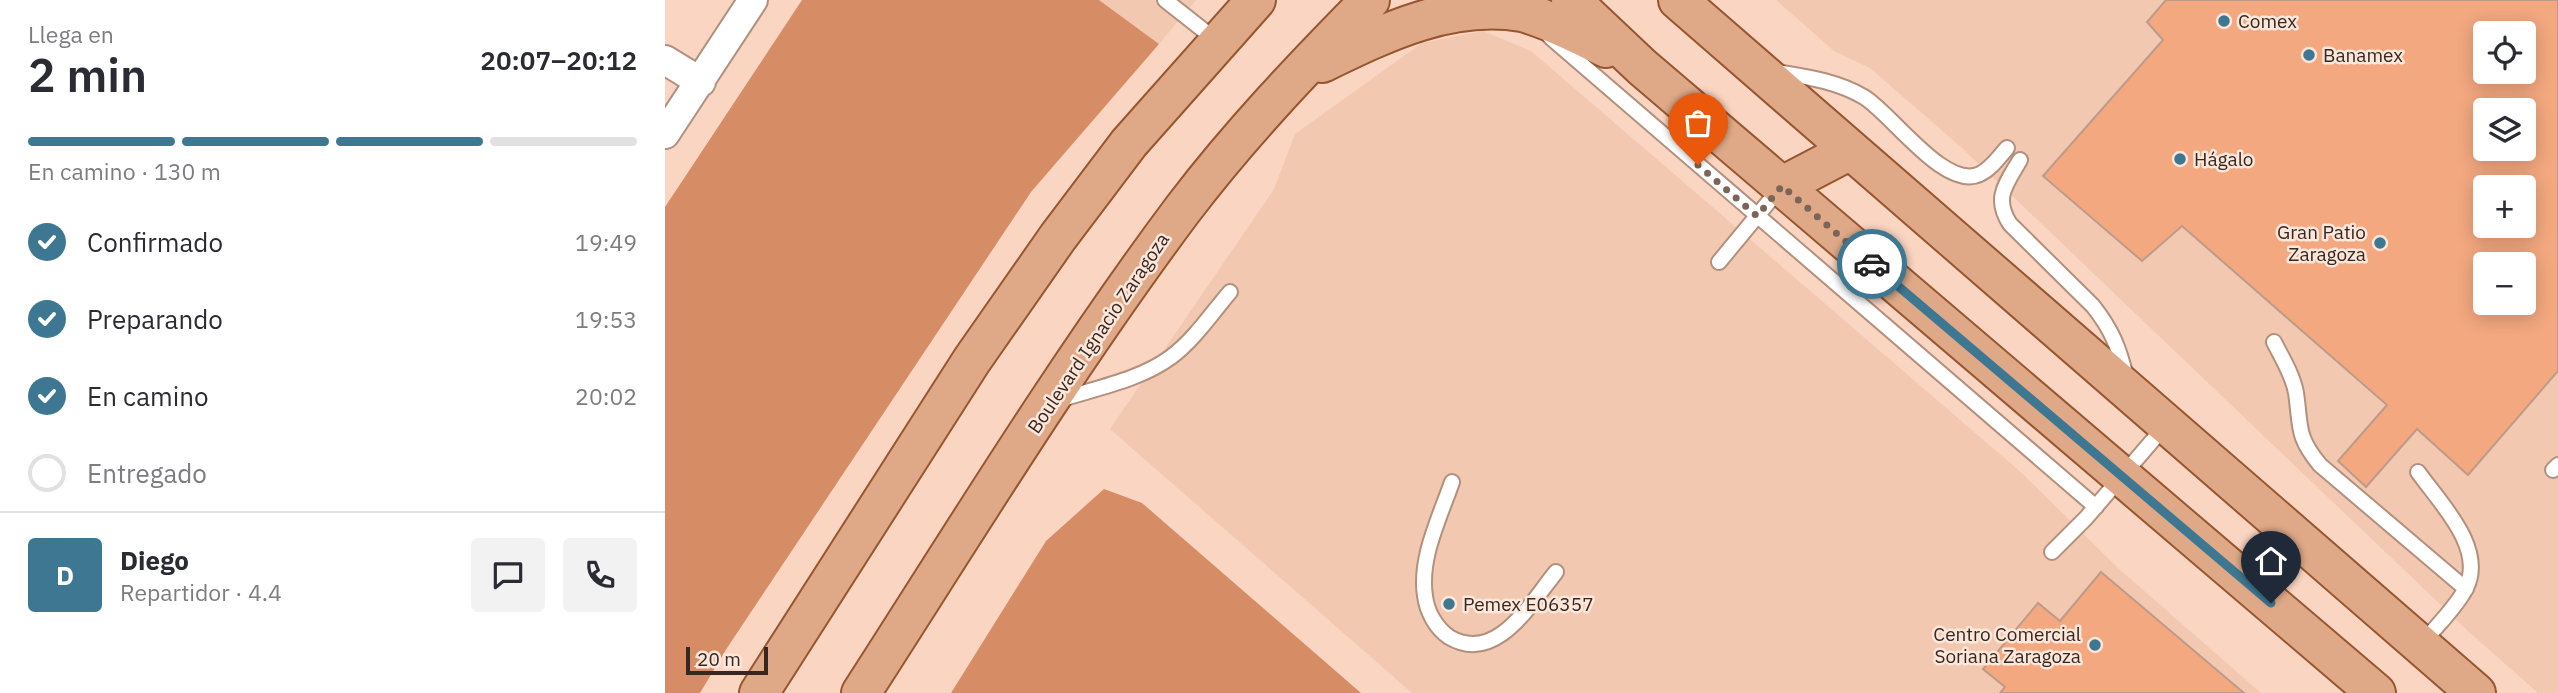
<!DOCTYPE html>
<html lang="es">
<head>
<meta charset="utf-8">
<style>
	:root { --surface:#fff; --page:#f2f2f3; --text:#2b2b33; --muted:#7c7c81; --line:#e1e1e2; --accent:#3e7791 }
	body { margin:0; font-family:"IBM Plex Sans",sans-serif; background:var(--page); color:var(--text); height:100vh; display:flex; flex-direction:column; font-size:26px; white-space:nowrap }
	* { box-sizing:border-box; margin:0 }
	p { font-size:23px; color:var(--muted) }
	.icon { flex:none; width:38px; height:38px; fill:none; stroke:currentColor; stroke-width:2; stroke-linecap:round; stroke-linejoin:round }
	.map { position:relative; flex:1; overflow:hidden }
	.drawer { display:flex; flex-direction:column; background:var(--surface); width:665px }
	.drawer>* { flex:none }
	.fabs { position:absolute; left:1808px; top:21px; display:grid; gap:14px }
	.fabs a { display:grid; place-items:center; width:63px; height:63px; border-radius:7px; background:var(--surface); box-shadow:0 4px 18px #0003; font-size:35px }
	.scale { position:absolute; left:21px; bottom:18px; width:82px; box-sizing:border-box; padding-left:7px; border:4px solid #362821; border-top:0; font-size:19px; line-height:24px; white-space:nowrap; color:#362821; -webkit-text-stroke:5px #fde6da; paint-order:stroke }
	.pin { position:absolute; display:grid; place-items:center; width:60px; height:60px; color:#fff; margin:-72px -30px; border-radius:50% 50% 50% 0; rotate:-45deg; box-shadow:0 0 7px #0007 }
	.pin .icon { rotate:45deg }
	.courier { position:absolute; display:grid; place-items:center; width:70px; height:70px; margin:-35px; border:5px solid #3e7791; border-radius:50%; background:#fff; color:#222; box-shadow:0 2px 9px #0007 }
	.summary em { font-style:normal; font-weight:600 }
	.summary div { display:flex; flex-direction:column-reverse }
	.summary { display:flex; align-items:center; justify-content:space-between; height:119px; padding:0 28px }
	h1 { font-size:46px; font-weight:600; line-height:52px }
	.bar { display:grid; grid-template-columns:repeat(4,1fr); gap:10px 7px; align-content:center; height:84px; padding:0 28px }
	.bar i { height:9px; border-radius:5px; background:var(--line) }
	.bar .on { background:var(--accent) }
	.bar p { grid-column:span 4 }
	.line { display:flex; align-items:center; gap:18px; padding:0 28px; border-top:2px solid var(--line) }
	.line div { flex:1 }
	.round { display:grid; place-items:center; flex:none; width:74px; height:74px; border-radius:7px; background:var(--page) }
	ol { padding:0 28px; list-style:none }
	li { display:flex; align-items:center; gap:21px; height:77px }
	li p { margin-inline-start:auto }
	li .icon { padding:7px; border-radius:50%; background:var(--accent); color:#fff; stroke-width:4 }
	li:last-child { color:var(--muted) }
	li i { width:38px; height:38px; border:4px solid var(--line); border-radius:50% }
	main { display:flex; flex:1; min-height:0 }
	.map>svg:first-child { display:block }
	.built { fill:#f3c8b1; fill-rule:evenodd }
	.water { fill:#d68d65 }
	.building { fill:#f3a87f; stroke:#be9b89; stroke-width:2; fill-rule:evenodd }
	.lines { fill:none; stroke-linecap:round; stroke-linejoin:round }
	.service-casing { stroke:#b2907e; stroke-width:18 }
	.minor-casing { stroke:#b2907e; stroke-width:32 }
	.primary-casing { stroke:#96562f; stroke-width:42 }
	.service { stroke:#fff; stroke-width:14 }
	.minor { stroke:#fff; stroke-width:28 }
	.primary { stroke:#dfa987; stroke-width:38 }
	.done { stroke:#7b6559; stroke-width:7; stroke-dasharray:0 12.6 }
	.route { stroke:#3e7791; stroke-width:9 }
	.poi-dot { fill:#3e7791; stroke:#fde6da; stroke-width:2.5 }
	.labels { text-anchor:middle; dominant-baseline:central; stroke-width:5; stroke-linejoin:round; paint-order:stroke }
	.poi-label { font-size:19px; fill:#362821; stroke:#fde6da; text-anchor:start }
	.street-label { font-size:19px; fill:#362821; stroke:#fde6da }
</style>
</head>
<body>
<main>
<section class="drawer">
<div class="summary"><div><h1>2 min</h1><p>Llega en</p></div><em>20:07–20:12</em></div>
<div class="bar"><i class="on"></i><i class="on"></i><i class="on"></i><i></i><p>En camino · 130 m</p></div>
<ol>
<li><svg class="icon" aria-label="check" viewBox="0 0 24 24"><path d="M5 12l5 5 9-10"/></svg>Confirmado<p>19:49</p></li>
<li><svg class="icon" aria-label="check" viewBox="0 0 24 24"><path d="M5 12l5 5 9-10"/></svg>Preparando<p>19:53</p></li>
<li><svg class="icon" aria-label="check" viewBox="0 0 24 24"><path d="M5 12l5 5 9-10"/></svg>En camino<p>20:02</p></li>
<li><i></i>Entregado</li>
</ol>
<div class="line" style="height:126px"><b class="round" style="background:var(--accent);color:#fff">D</b><div><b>Diego</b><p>Repartidor · 4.4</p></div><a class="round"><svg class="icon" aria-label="chat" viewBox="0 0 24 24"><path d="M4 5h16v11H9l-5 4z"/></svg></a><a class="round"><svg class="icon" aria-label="phone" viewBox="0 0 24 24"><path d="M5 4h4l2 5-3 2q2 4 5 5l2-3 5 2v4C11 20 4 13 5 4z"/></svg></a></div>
</section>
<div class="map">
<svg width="1893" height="693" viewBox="0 0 1893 693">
	<rect width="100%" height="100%" fill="#fad5c2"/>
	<path class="built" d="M434 0H531L494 44Z
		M1111 0H1893V693H1873L1803 631 1297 148 1205 68 1169 51ZM1820 33H1858V72H1820ZM1820 110H1858V149H1820ZM1820 187H1858V226H1820ZM1820 264H1858V303H1820Z
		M818 31 866 51 1358 474 1453 568 1596 693H747L445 429 609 189 630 134 757 43Z"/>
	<path class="water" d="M137 0H434L494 44 366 192 62 648 35 693H0V207Z
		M439 489 477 503 696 693H286L381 541Z"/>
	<path class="building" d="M1501 0H1893V371L1803 475 1752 429 1701 487 1673 461 1722 405 1517 226 1477 261 1378 176 1498 40 1482 22ZM1820 33H1858V72H1820ZM1820 110H1858V149H1820ZM1820 187H1858V226H1820ZM1820 264H1858V303H1820Z
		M1436 572 1579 693H1335L1340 687 1318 669 1373 603 1395 621Z"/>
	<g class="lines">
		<defs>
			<path id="service" d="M500 0 547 37
				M885 37 1431 507
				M1112 72C1142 77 1172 81 1199 97 1227 114 1280 191 1315 174 1326 169 1334 157 1342 148
				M1355 160C1341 184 1328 198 1345 224L1428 306C1447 330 1454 348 1461 377
				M1054 262 1116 187
				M1609 342C1617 358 1628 375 1631 393 1636 427 1631 436 1655 465L1801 589
				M394 400C431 388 475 380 506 357 529 340 547 313 565 292
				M1888 470 1893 465
				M1753 472C1775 503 1821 548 1801 588 1791 608 1771 626 1757 644
				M787 482C775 517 754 558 760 596 762 612 771 628 784 637 831 665 865 604 891 572
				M1387 552 1421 518 1500 426"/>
			<path id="minor" d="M0 60 36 82
				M0 134 88 0"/>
			<path id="primary" d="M906 0 977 67 1711 693
				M1013 0 1811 693
				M657 63C719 33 785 0 857 12 886 20 914 34 941 48
				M1117 186 1184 151
				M94 693 307 360 393 237 464 143 591 0
				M196 693C301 530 402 364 518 209 575 134 639 67 705 0"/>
		</defs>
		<use href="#service" class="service-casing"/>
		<use href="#minor" class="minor-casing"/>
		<use href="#primary" class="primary-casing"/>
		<use href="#service" class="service"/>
		<use href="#minor" class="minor"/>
		<use href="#primary" class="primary"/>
	</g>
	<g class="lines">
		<path class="done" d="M1033 165 1092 216 1117 186 1207 264"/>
		<path class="route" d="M1207 264 1606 603"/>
	</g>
	<g class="poi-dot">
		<circle cx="1559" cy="21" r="7"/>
		<circle cx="1644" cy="55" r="7"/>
		<circle cx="1515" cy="159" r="7"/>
		<circle cx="1715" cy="243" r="7"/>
		<circle cx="784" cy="604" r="7"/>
		<circle cx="1430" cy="645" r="7"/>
	</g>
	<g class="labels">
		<g class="poi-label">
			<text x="1573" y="21">Comex</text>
			<text x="1658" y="55">Banamex</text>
			<text x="1529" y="159">Hágalo</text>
			<text x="1701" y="232" text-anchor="end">Gran Patio<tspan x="1701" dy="22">Zaragoza</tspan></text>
			<text x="798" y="604">Pemex E06357</text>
			<text x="1416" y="634" text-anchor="end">Centro Comercial<tspan x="1416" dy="22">Soriana Zaragoza</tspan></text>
		</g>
		<g class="street-label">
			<text transform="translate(433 333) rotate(-56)">Boulevard Ignacio Zaragoza</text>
		</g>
	</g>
</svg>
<div class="fabs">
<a><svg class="icon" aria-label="locate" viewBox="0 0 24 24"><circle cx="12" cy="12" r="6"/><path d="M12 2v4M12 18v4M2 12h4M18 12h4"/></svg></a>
<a><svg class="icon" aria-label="layers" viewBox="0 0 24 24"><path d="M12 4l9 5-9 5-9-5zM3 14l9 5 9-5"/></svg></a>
<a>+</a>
<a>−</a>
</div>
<div class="scale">20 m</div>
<div class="pin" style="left:1033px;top:165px;background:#ea580c"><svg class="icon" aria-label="bag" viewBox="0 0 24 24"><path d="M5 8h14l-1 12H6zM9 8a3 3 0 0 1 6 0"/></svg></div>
<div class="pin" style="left:1606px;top:603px;background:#1f2937"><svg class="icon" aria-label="home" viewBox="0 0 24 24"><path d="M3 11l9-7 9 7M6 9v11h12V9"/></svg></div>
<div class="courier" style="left:1207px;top:264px"><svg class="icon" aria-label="car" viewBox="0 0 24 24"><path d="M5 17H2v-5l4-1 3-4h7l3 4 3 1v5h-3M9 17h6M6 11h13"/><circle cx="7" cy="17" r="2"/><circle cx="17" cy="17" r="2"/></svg></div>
</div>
</main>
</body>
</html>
